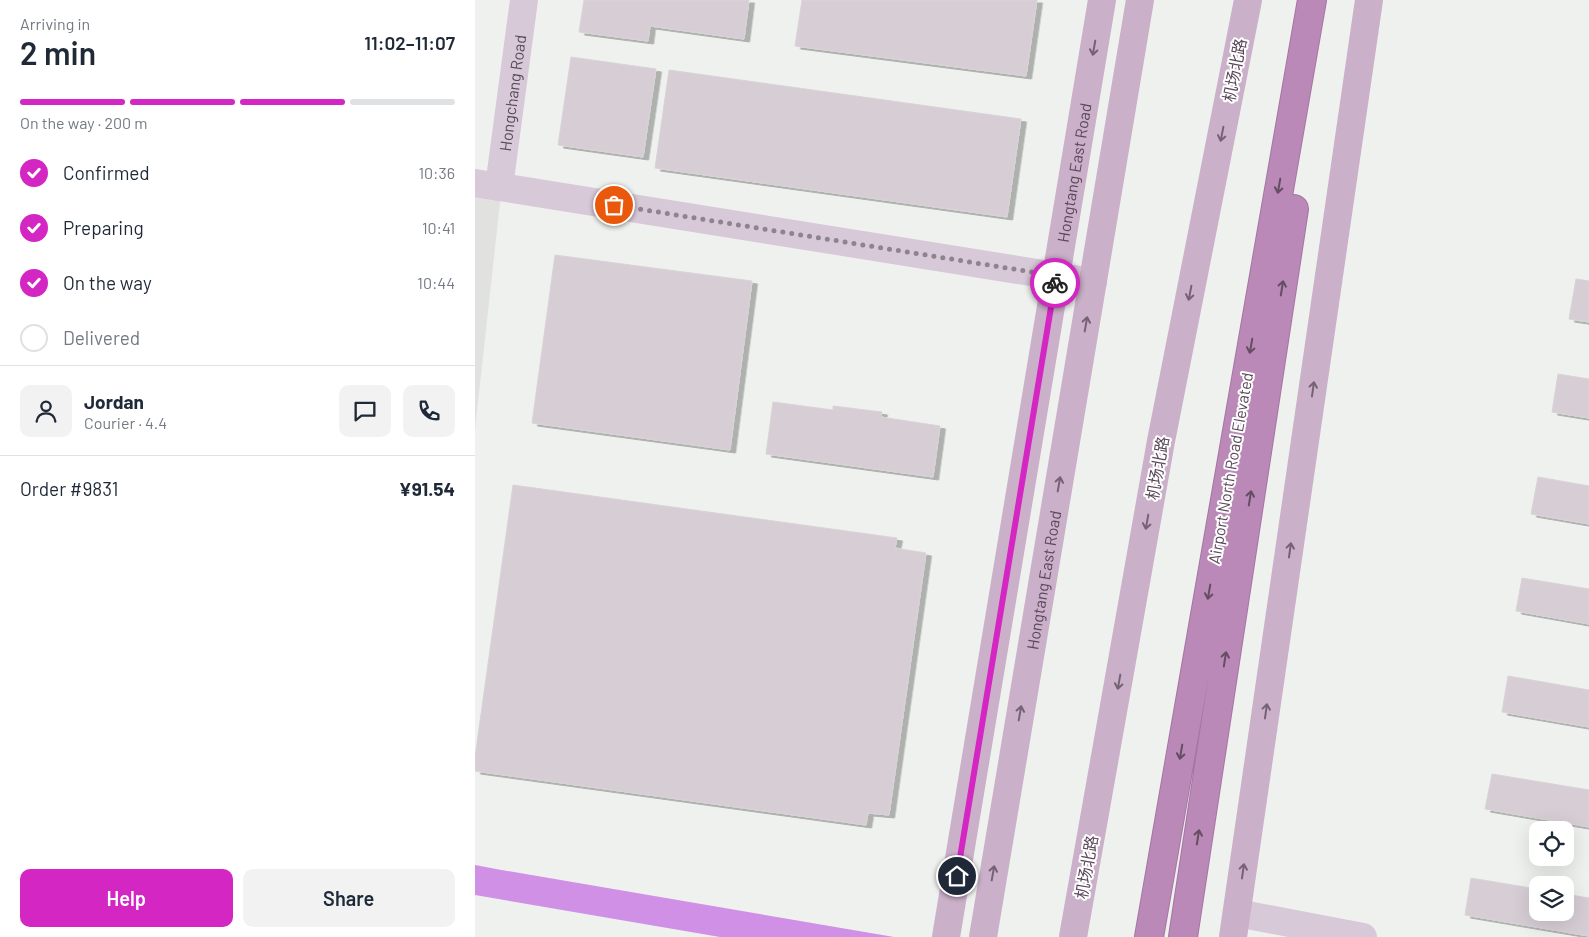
<!DOCTYPE html>
<html lang="en">
<head>
<meta charset="utf-8">
<style>
	:root { --surface:#fff; --page:#f2f2f3; --text:#1f2937; --muted:#747a83; --line:#e0e1e3; --accent:#d326c2 }
	body { margin:0; font-family:Barlow,"Noto Sans SC",sans-serif; background:var(--page); color:var(--text); height:100vh; display:flex; flex-direction:column; font-size:19px; white-space:nowrap }
	* { box-sizing:border-box; margin:0 }
	p { font-size:16px; color:var(--muted) }
	.icon { flex:none; width:28px; height:28px; fill:none; stroke:currentColor; stroke-width:2; stroke-linecap:round; stroke-linejoin:round }
	.map { position:relative; flex:1; overflow:hidden }
	.side { display:flex; flex-direction:column; background:var(--surface); width:475px }
	.side>* { flex:none }
	.buttons { position:absolute; left:1054px; top:821px; display:grid; gap:10px }
	.buttons a { display:grid; place-items:center; width:45px; height:45px; border-radius:10px; background:var(--surface); box-shadow:0 5px 20px #0002; font-size:25px }
	.pin { position:absolute; display:grid; place-items:center; width:42px; height:42px; color:#fff; margin:-21px; border:2px solid #fff; border-radius:50%; box-shadow:0 1px 5px #0007 }
	.courier { position:absolute; display:grid; place-items:center; width:50px; height:50px; margin:-25px; border:4px solid #d326c2; border-radius:50%; background:#fff; color:#222; box-shadow:0 1px 6px #0007 }
	.overview em { font-style:normal; font-weight:600 }
	.overview div { display:flex; flex-direction:column-reverse }
	.overview { display:flex; align-items:center; justify-content:space-between; height:85px; padding:0 20px }
	h1 { font-size:32px; font-weight:600; line-height:38px }
	.bar { display:grid; grid-template-columns:repeat(4,1fr); gap:8px 5px; align-content:center; height:60px; padding:0 20px }
	.bar i { height:6px; border-radius:4px; background:var(--line) }
	.bar .selected { background:var(--accent) }
	.bar p { grid-column:span 4 }
	.line { display:flex; align-items:center; gap:12px; padding:0 20px; border-top:1px solid var(--line) }
	.line div { flex:1 }
	.round { display:grid; place-items:center; flex:none; width:52px; height:52px; border-radius:10px; background:var(--page) }
	ol { padding:0 20px; list-style:none }
	li { display:flex; align-items:center; gap:15px; height:55px }
	li p { margin-inline-start:auto }
	li .icon { padding:5px; border-radius:50%; background:var(--accent); color:#fff; stroke-width:4 }
	li:last-child { color:var(--muted) }
	li i { width:28px; height:28px; border:2px solid var(--line); border-radius:50% }
	.cta { display:flex; gap:10px; margin-top:auto; padding:10px 20px }
	.cta a { flex:1; height:58px; border-radius:10px; background:var(--accent); color:#fff; font-size:20px; font-weight:600; line-height:58px; text-align:center }
	.cta a+a { background:var(--page); color:var(--text) }
	main { display:flex; flex:1; min-height:0 }
	.map>svg:first-child { display:block }
	.education { fill:#e1e2df }
	.water { fill:#cf90e5 }
	.building { fill:#d6ced4; stroke:#d9d3d8; filter:url(#shadow) }
	.lines { fill:none; stroke-linecap:round; stroke-linejoin:round }
	.highway-casing { stroke:#a575a3; stroke-width:30 }
	.minor { stroke:#d7c9d7; stroke-width:28 }
	.major { stroke:#cbb0ca; stroke-width:28 }
	.highway { stroke:#ba89b7; stroke-width:28 }
	.oneway { stroke:#766276 }
	.oneway2 { stroke:#644e63 }
	.done { stroke:#8e838e; stroke-width:5; stroke-dasharray:0 9 }
	.route { stroke:#d326c2; stroke-width:6 }
	.labels { text-anchor:middle; dominant-baseline:central; stroke-width:4; stroke-linejoin:round; paint-order:stroke }
	.street-label { font-size:16px; fill:#5a485a; stroke:#fff }
</style>
</head>
<body>
<main>
<section class="side">
<div class="overview"><div><h1>2 min</h1><p>Arriving in</p></div><em>11:02–11:07</em></div>
<div class="bar"><i class="selected"></i><i class="selected"></i><i class="selected"></i><i></i><p>On the way · 200 m</p></div>
<ol>
<li><svg class="icon" aria-label="check" viewBox="0 0 24 24"><path d="M5 12l5 5 9-10"/></svg>Confirmed<p>10:36</p></li>
<li><svg class="icon" aria-label="check" viewBox="0 0 24 24"><path d="M5 12l5 5 9-10"/></svg>Preparing<p>10:41</p></li>
<li><svg class="icon" aria-label="check" viewBox="0 0 24 24"><path d="M5 12l5 5 9-10"/></svg>On the way<p>10:44</p></li>
<li><i></i>Delivered</li>
</ol>
<div class="line" style="height:90px"><a class="round"><svg class="icon" aria-label="person" viewBox="0 0 24 24"><circle cx="12" cy="8" r="4"/><path d="M4 21q1-7 8-7t8 7"/></svg></a><div><b>Jordan</b><p>Courier · 4.4</p></div><a class="round"><svg class="icon" aria-label="chat" viewBox="0 0 24 24"><path d="M4 5h16v11H9l-5 4z"/></svg></a><a class="round"><svg class="icon" aria-label="phone" viewBox="0 0 24 24"><path d="M5 4h4l2 5-3 2q2 4 5 5l2-3 5 2v4C11 20 4 13 5 4z"/></svg></a></div>
<div class="line" style="height:65px"><div>Order #9831</div><b>¥91.54</b></div>
<div class="cta"><a>Help</a><a>Share</a></div>
</section>
<div class="map">
<svg width="1114" height="937" viewBox="0 0 1114 937">
	<defs>
		<filter id="shadow"><feDropShadow dx="5.5" dy="3" stdDeviation="0" flood-color="#0004"/></filter>
	</defs>
	<rect width="100%" height="100%" fill="#eff1ee"/>
	<path class="education" d="M0 191 26 194 0 429Z"/>
	<path class="water" d="M0 865 21 869 419 937H245L0 895Z"/>
	<path class="building" d="M109 0H274L269 39 175 26 173 41 104 32Z
		M327 0H562L551 76 320 46Z
		M96 57 181 69 168 157 83 145Z
		M194 70 546 119 532 217 180 168Z
		M80 255 277 281 255 450 57 423Z
		M1101 279 1114 281V322L1094 319Z
		M1083 374 1114 379V418L1077 412Z
		M298 402 358 410V406L407 412 406 417 465 426 458 477 291 454Z
		M1063 477 1114 486V524L1056 514Z
		M38 485 422 538 420 548 451 553 414 815 393 813 391 825 0 771V757Z
		M1047 578 1114 589V624L1041 611Z
		M1033 676 1114 690V727L1027 712Z
		M1017 774 1114 790V827L1010 809Z
		M996 878 1062 889V912H1090V894L1114 898V936L990 915Z"/>
	<g class="lines">
		<defs>
			<path id="highway" d="M674 937 837 0
				M708 937 819 209"/>
		</defs>
		<use href="#highway" class="highway-casing"/>
		<g class="minor">
			<path d="M0 183 618 282"/>
			<path id="s1" d="M24 187 49 0"/>
			<path d="M762 913 888 937"/>
		</g>
		<g class="major">
			<path id="s2" d="M471 937 627 0"/>
			<path id="s3" d="M508 937 665 0"/>
			<path d="M598 937 686 441 773 0"/>
			<path d="M758 937 894 0"/>
		</g>
		<use href="#highway" class="highway"/>
	</g>
	<defs><path id="oneway-shaft" d="M-6 0H5M1.5-3L5.5 0L1.5 3" fill="none" stroke-width="1.6" stroke-linecap="round" stroke-linejoin="round" transform="scale(1.25)"/></defs>
	<g class="oneway">
		<use href="#oneway-shaft" transform="translate(619 48) rotate(100)"/>
		<use href="#oneway-shaft" transform="translate(747 134) rotate(101)"/>
		<use href="#oneway-shaft" transform="translate(715 293) rotate(101)"/>
		<use href="#oneway-shaft" transform="translate(611 324) rotate(-80)"/>
		<use href="#oneway-shaft" transform="translate(838 389) rotate(-82)"/>
		<use href="#oneway-shaft" transform="translate(584 484) rotate(-80)"/>
		<use href="#oneway-shaft" transform="translate(672 522) rotate(100)"/>
		<use href="#oneway-shaft" transform="translate(815 550) rotate(-82)"/>
		<use href="#oneway-shaft" transform="translate(644 682) rotate(100)"/>
		<use href="#oneway-shaft" transform="translate(791 711) rotate(-82)"/>
		<use href="#oneway-shaft" transform="translate(545 713) rotate(-80)"/>
		<use href="#oneway-shaft" transform="translate(768 871) rotate(-82)"/>
		<use href="#oneway-shaft" transform="translate(518 873) rotate(-80)"/>
	</g>
	<g class="oneway2">
		<use href="#oneway-shaft" transform="translate(804 186) rotate(100)"/>
		<use href="#oneway-shaft" transform="translate(807 288) rotate(-81)"/>
		<use href="#oneway-shaft" transform="translate(776 346) rotate(100)"/>
		<use href="#oneway-shaft" transform="translate(775 498) rotate(-81)"/>
		<use href="#oneway-shaft" transform="translate(734 592) rotate(100)"/>
		<use href="#oneway-shaft" transform="translate(750 659) rotate(-81)"/>
		<use href="#oneway-shaft" transform="translate(706 752) rotate(100)"/>
		<use href="#oneway-shaft" transform="translate(723 837) rotate(-81)"/>
	</g>
	<g class="lines">
		<path class="done" d="M139 205 582 276 580 283"/>
		<path class="route" d="M482 876 580 283"/>
	</g>
	<g class="labels">
		<g class="street-label">
			<text transform="translate(759 70) rotate(-79)">机场北路</text>
			<text stroke="none"><textPath href="#s1" startOffset="95">Hongchang Road</textPath></text>
			<text stroke="none"><textPath href="#s2" startOffset="775">Hongtang East Road</textPath></text>
			<text transform="translate(682 468) rotate(-80)">机场北路</text>
			<text transform="translate(755 468) rotate(-80)">Airport North Road Elevated</text>
			<text stroke="none"><textPath href="#s3" startOffset="362">Hongtang East Road</textPath></text>
			<text transform="translate(611 867) rotate(-80)">机场北路</text>
		</g>
	</g>
</svg>
<div class="buttons">
<a><svg class="icon" aria-label="locate" viewBox="0 0 24 24"><circle cx="12" cy="12" r="6"/><path d="M12 2v4M12 18v4M2 12h4M18 12h4"/></svg></a>
<a><svg class="icon" aria-label="layers" viewBox="0 0 24 24"><path d="M12 4l9 5-9 5-9-5zM3 14l9 5 9-5"/></svg></a>
</div>
<div class="pin" style="left:139px;top:205px;background:#ea580c"><svg class="icon" aria-label="bag" viewBox="0 0 24 24"><path d="M5 8h14l-1 12H6zM9 8a3 3 0 0 1 6 0"/></svg></div>
<div class="pin" style="left:482px;top:876px;background:#1f2937"><svg class="icon" aria-label="home" viewBox="0 0 24 24"><path d="M3 11l9-7 9 7M6 9v11h12V9"/></svg></div>
<div class="courier" style="left:580px;top:283px"><svg class="icon" aria-label="bike" viewBox="0 0 24 24"><circle cx="6" cy="16" r="4"/><circle cx="18" cy="16" r="4"/><path d="M6 16l4-8h5l3 8M10 8l3 8H6M13 5h3"/></svg></div>
</div>
</main>
</body>
</html>
